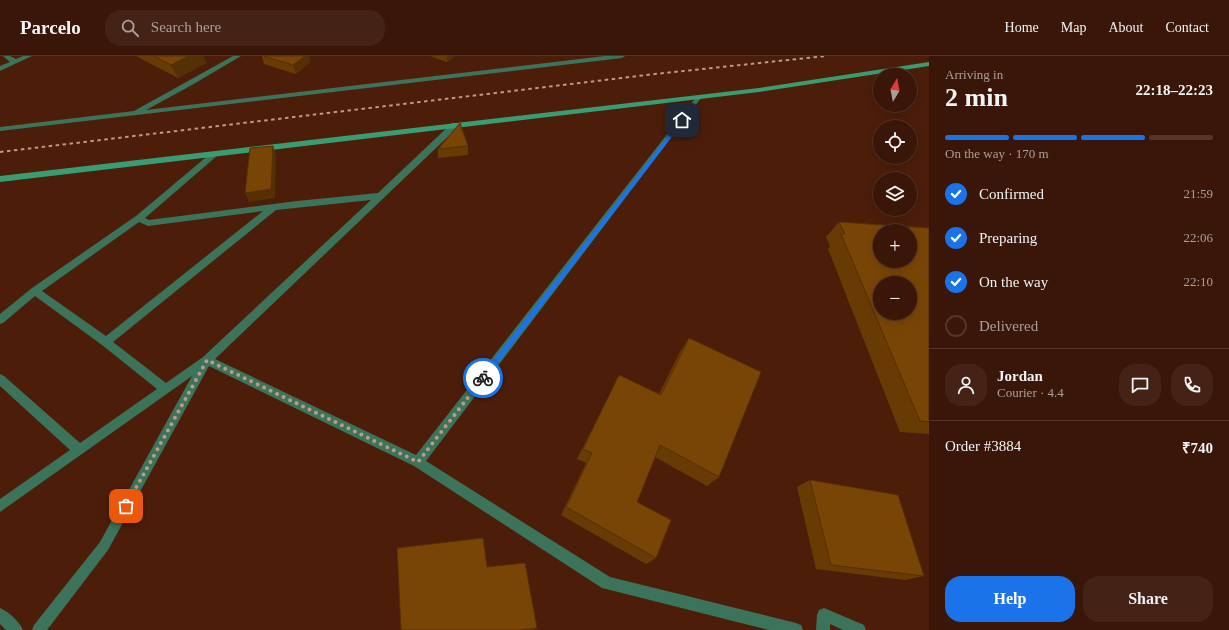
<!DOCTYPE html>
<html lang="en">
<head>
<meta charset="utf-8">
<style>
	:root { --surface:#391608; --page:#442316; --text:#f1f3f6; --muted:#ab9f9c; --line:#533529; --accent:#1a73e8 }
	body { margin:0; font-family:"Times New Roman",serif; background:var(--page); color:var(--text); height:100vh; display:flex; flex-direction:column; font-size:15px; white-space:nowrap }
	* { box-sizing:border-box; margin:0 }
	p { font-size:13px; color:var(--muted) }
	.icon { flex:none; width:22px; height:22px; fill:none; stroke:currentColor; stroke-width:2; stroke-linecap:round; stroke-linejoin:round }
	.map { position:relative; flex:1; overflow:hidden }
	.details { display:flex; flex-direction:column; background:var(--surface); width:300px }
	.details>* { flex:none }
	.needle { width:26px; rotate:10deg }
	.tools { position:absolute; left:873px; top:12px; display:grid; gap:8px }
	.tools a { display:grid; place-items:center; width:44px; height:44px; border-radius:50%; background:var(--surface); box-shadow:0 2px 10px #0003,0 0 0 1px var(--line); font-size:20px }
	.pin { position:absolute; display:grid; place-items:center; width:34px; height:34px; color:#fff; margin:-17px; border-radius:8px; box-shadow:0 2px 6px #0006 }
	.courier { position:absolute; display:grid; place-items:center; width:40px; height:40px; margin:-20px; border:3px solid #1a73e8; border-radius:50%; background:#fff; color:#222; box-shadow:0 1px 5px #0007 }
	.summary em { font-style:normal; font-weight:700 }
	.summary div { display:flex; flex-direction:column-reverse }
	.summary { display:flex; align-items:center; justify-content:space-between; height:68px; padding:0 16px }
	h1 { font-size:26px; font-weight:700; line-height:30px }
	.bar { display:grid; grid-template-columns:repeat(4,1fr); gap:6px 4px; align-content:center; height:48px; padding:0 16px }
	.bar i { height:5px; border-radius:3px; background:var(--line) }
	.bar .current { background:var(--accent) }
	.bar p { grid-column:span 4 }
	.line { display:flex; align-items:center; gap:10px; padding:0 16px; border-top:1px solid var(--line) }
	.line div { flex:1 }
	.round { display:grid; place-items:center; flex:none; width:42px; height:42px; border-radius:16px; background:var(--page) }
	ol { padding:0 16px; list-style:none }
	li { display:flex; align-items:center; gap:12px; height:44px }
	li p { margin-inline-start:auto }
	li .icon { padding:4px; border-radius:50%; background:var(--accent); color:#fff; stroke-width:4 }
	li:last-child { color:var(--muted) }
	li i { width:22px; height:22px; border:2px solid var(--line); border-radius:50% }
	.button { display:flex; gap:8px; margin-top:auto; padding:8px 16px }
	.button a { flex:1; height:46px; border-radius:16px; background:var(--accent); color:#fff; font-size:16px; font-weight:700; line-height:46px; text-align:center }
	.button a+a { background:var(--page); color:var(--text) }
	header { display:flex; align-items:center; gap:24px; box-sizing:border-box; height:56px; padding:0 20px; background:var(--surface); border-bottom:1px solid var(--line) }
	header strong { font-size:19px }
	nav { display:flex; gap:22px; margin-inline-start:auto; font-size:14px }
	.search { width:280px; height:36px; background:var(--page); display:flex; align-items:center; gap:10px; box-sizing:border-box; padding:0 14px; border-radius:16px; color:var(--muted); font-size:15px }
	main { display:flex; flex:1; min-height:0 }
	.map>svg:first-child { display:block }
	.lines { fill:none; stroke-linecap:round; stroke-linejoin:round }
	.street { fill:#3b745a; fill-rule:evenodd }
	.secondary { fill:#399c72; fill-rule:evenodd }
	.rail { stroke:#be998a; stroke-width:2; stroke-dasharray:3.5 3.5; stroke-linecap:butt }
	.wall { fill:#683b05 }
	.shaded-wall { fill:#553004 }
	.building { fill:#794506; stroke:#553004; fill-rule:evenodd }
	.route { fill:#1a73e8 }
	.done { stroke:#be9a8b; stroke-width:4; stroke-dasharray:0 7.2 }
</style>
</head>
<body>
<header>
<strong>Parcelo</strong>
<div class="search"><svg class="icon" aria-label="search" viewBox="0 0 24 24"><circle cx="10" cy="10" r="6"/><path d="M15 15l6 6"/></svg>Search here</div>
<nav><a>Home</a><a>Map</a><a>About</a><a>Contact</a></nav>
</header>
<main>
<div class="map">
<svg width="929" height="574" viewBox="0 0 929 574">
	<rect width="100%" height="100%" fill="#4c1e0a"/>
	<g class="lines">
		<path class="street" d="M3 0H10L16 3 23 0H32L0 15V10L10 6Z
			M233 0H241L192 29 146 54 605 0H625L622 2 0 75V71L134 55Z
			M699 39 703 41 701 42 426 405 610 521 796 567 801 569 803 574H769L602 532 414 410 209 310 108 494 47 574H32L34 569 100 486 192 320 0 456V443L70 394 0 330V318L4 320 80 387 157 333 102 289 35 240 3 267 0 268V258L32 232 136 160 211 97 214 96 218 99 145 162 149 164 297 145 378 137 452 67H458V71L215 303 416 399 697 40ZM371 144 203 301 166 327 113 286 276 154ZM263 155 106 280 42 235 139 166 148 170Z
			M0 552C9 556 19 565 23 574H6L0 568Z
			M824 552 864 569 866 574H843L830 568V574H816L817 559 819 554Z"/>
		<path class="secondary" d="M929 6V10L759 36 0 126V120L759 32Z"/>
		<path class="rail" d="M0 96 655 18 826 0"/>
	</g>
	<path class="wall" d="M136 0H203L206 7 178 22Z
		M262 0H309L310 6 296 18 264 8Z
		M430 0H455L447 6Z
		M468 90V99L438 102V93Z
		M839 166 929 172V378L900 376 828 193 830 190 826 181Z
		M689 282 719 421 707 430 655 401 637 446 656 502 646 508 561 459 586 407 577 403 619 319 659 338 680 296Z
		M810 424 924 520 905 524 816 513 797 431Z
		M487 511 537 572 533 574H401Z"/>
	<path class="shaded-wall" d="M188 0H203L206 7 178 22 171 9Z
		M305 0H309L310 6 296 18 293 9Z
		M447 0H455L447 6Z
		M273 90 276 99 275 142 249 146 245 137Z"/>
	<path class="building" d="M154 0H188L171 9Z
		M264 0H305L293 9Z
		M460 67 468 90 438 93Z
		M273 90 271 133 245 137 250 92Z
		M839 166 929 172V366L920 365 841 178H845ZM880 175H910V205H880ZM880 227H910V257H880Z
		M689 282 761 316 719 421 660 389 637 446 671 464 656 502 566 451 592 397 583 393 619 319 661 339Z
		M810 424 898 439 924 520 831 509Z
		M483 482 487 511 525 507 537 572 519 574H401L397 492Z"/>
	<path class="route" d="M682 62 684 65 485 324H481V320Z"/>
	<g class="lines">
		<path class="done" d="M126 450 207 304 418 406 483 322"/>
	</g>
</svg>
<div class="tools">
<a><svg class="needle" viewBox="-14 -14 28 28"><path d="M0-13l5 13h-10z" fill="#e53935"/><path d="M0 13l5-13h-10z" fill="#ab9f9c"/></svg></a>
<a><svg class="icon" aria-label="locate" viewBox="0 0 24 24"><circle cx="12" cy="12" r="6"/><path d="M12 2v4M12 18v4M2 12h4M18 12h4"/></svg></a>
<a><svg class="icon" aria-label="layers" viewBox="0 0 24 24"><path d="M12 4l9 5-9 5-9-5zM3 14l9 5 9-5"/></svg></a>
<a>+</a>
<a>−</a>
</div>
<div class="pin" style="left:126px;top:450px;background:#ea580c"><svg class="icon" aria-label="bag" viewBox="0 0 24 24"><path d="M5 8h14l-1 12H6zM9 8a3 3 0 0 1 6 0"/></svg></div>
<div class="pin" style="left:682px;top:64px;background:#1f2937"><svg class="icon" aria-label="home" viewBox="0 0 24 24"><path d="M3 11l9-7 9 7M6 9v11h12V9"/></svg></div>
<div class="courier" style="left:483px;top:322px"><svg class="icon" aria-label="bike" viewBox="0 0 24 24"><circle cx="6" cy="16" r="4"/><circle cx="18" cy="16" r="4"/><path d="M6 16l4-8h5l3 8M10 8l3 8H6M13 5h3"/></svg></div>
</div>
<section class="details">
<div class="summary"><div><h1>2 min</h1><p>Arriving in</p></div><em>22:18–22:23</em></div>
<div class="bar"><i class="current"></i><i class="current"></i><i class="current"></i><i></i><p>On the way · 170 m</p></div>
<ol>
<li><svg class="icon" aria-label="check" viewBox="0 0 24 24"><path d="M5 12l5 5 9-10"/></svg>Confirmed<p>21:59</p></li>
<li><svg class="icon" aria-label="check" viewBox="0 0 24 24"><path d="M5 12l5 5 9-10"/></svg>Preparing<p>22:06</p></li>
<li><svg class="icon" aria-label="check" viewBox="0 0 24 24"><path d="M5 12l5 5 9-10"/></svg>On the way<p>22:10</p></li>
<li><i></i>Delivered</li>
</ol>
<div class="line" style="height:72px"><a class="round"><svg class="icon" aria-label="person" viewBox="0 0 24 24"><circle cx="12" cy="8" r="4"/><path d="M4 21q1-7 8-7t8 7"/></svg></a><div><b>Jordan</b><p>Courier · 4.4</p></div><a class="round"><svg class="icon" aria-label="chat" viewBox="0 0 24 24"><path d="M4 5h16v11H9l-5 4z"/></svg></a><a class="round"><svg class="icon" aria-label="phone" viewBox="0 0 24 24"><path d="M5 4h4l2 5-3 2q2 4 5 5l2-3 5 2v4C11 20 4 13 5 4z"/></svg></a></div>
<div class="line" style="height:52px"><div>Order #3884</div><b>₹740</b></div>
<div class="button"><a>Help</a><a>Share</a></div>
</section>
</main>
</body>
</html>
